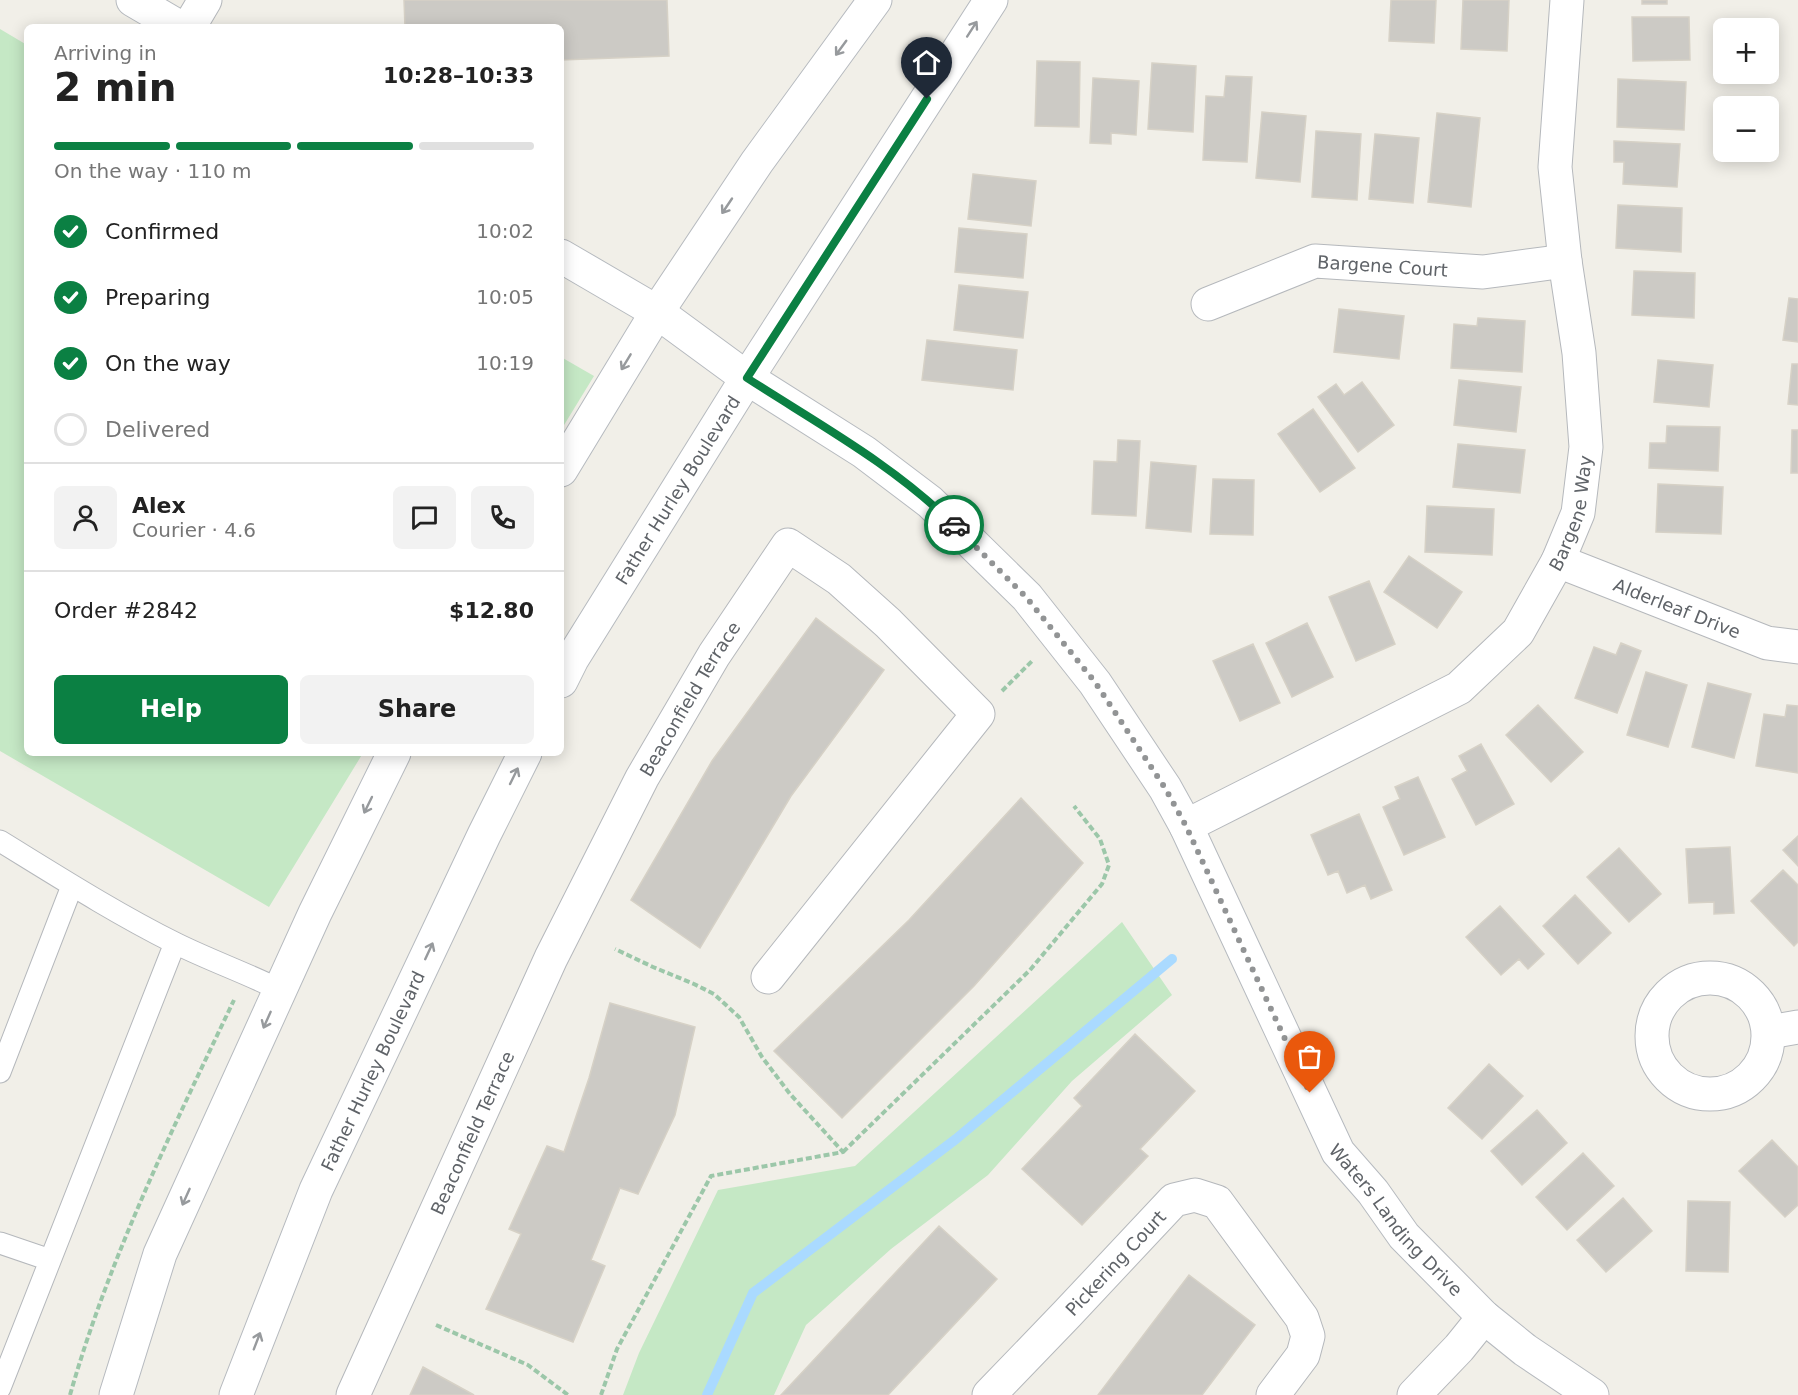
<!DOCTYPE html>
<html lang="en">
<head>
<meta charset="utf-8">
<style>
	:root { --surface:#fff; --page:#f2f2f2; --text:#222; --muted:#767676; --line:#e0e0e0; --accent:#0b8043 }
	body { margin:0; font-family:"DejaVu Sans",sans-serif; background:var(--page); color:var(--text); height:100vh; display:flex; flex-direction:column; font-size:22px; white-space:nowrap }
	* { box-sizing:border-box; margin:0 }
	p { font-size:20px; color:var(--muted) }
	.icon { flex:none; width:33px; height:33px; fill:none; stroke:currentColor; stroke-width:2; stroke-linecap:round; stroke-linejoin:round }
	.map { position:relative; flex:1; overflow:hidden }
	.details { position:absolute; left:24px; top:24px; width:540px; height:732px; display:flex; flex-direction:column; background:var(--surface); border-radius:9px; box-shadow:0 3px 15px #0003 }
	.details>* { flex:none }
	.controls { position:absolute; left:1713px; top:18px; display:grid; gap:12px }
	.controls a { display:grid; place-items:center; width:66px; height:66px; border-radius:9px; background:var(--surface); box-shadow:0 3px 15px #0003; font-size:30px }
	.pin { position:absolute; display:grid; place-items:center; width:51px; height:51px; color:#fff; margin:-62px -26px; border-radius:50% 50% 50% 0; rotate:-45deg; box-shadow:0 0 6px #0007 }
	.pin .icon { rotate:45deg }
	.courier { position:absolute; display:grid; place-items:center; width:60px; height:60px; margin:-30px; border:4px solid #0b8043; border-radius:50%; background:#fff; color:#222; box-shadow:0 2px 8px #0007 }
	.overview em { font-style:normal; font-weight:700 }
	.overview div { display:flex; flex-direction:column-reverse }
	.overview { display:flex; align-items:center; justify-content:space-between; height:102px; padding:0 30px }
	h1 { font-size:39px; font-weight:700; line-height:45px }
	.bar { display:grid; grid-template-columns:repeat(4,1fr); gap:9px 6px; align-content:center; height:72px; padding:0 30px }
	.bar i { height:8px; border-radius:4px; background:var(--line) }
	.bar .active { background:var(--accent) }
	.bar p { grid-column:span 4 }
	.line { display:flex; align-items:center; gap:15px; padding:0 30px; border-top:2px solid var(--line) }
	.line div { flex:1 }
	.round { display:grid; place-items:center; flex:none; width:63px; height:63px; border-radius:9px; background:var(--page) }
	ol { padding:0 30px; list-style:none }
	li { display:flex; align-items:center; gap:18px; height:66px }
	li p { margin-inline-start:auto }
	li .icon { padding:6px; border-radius:50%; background:var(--accent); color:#fff; stroke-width:4 }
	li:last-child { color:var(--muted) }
	li i { width:33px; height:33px; border:3px solid var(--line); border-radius:50% }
	.action { display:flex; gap:12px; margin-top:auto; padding:12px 30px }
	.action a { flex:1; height:69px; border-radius:9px; background:var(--accent); color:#fff; font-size:24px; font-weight:700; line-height:69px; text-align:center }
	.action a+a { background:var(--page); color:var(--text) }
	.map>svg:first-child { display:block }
	.green { fill:#c5e8c5 }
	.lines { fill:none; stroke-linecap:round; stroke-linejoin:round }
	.stream { stroke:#aadaff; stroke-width:10 }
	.building { fill:#cccac5; stroke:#d6d1c6; stroke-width:1.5 }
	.lane-casing { stroke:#b5b8bc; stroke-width:23 }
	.street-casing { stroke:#b5b8bc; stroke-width:35 }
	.secondary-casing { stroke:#b6babf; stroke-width:35 }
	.path { stroke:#9cc7a9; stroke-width:4; stroke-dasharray:6 3; stroke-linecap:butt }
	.lane { stroke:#fff; stroke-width:21 }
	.street { stroke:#fff; stroke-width:33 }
	.secondary { stroke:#fff; stroke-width:33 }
	.oneway { stroke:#979a9d }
	.done { stroke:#929495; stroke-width:6; stroke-dasharray:0 10.8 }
	.route { stroke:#0b8043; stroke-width:8 }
	.labels { text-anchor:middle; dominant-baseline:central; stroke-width:4.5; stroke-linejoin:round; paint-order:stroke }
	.street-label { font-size:18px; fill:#5f6368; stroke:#fff }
</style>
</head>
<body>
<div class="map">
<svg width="1798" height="1395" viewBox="0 0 1798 1395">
	<rect width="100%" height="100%" fill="#f1efe8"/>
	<path class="green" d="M0 29 27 45V753H363L269 907 0 751Z
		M561 357 594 376 561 430Z
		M1122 922 1172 995 1072 1081 988 1175 891 1249 806 1325 774 1395H623L639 1353 718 1190 855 1166Z"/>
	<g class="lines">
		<path class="stream" d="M707 1395 753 1293 956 1139 1172 959"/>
	</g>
	<path class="building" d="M404 0H667L669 56 561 60V27H405Z
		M1391 0H1436L1434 43 1389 41Z
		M1463 0H1509L1507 51 1461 49Z
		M1642 0H1667V4H1642Z
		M1632 17H1689L1690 60 1633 61Z
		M1037 61 1080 62 1079 127 1035 126Z
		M1152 63 1196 66 1193 132 1148 129Z
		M1226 76 1252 77 1247 162 1203 160 1206 96 1224 97Z
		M1093 78 1139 81 1136 135 1111 133V144L1090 143Z
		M1618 79 1686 82 1684 130 1617 127Z
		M1262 112 1306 116 1300 182 1256 178Z
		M1437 113 1480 118 1471 207 1428 202Z
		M1316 131 1361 134 1357 200 1312 197Z
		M1375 134 1419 138 1413 203 1369 199Z
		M1614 141 1680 144 1677 187 1623 184 1624 162H1614Z
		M973 174 1036 181 1031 226 968 219Z
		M1618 205 1682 208 1681 252 1616 248Z
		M959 228 1027 234 1023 278 955 272Z
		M1634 271 1695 273 1694 318 1632 315Z
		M959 285 1028 292 1023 338 954 330Z
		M1789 298 1798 299V342L1783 340Z
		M1339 309 1404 316 1399 359 1334 352Z
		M1478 318 1525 321 1522 372 1451 368 1454 324 1477 326Z
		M927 340 1017 350 1013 390 922 380Z
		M1658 360 1713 365 1709 407 1654 402Z
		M1792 364H1798V405L1788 404Z
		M1459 380 1521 387 1516 432 1454 425Z
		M1362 382 1394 425 1358 452 1318 397 1336 384 1344 395Z
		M1313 409 1355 468 1320 492 1278 434Z
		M1667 426 1720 427 1718 471 1649 468 1650 443H1666Z
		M1792 430H1798V473H1791Z
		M1118 440 1140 441 1136 516 1092 514 1094 461 1117 462Z
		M1458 444 1525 450 1520 493 1453 487Z
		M1151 462 1196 466 1191 532 1146 528Z
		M1213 479 1254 480 1253 535 1210 534Z
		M1658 484 1723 487 1721 534 1656 532Z
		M1427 506 1494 509 1492 555 1425 552Z
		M1409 556 1462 592 1437 628 1384 592Z
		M1369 581 1395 644 1356 661 1329 597Z
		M816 618 884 670 791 796 700 948 631 900 712 761Z
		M1307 623 1333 677 1292 697 1266 643Z
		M1621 643 1641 651 1617 713 1575 698 1594 647 1616 655Z
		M1253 644 1280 703 1240 721 1213 661Z
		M1646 672 1687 685 1668 747 1627 735Z
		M1708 683 1751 694 1734 758 1692 747Z
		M1538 705 1583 752 1551 782 1506 735Z
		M1787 705 1798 706V773L1756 766 1764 714 1785 717Z
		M1481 744 1514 804 1476 825 1452 779 1467 771 1459 756Z
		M1418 777 1445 837 1404 855 1383 807 1400 799 1395 787Z
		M1021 798 1083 863 974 986 842 1118 774 1051 909 920Z
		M1359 814 1392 890 1371 899 1365 885 1347 893 1338 871 1328 875 1311 835Z
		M1798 836V866L1783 850Z
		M1730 847 1734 913 1714 914V902L1689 903 1686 849Z
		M1619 848 1661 894 1629 922 1587 877Z
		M1783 870 1798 885V942L1794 946 1751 901Z
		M1575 895 1611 933 1578 964 1543 926Z
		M1500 906 1544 954 1528 969 1519 959 1501 975 1466 937Z
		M610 1003 695 1027 675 1115 638 1194 620 1188 591 1260 605 1266 573 1342 486 1309 521 1234 509 1229 547 1146 564 1152 589 1078Z
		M1135 1034 1195 1091 1140 1149 1148 1156 1082 1225 1022 1169 1082 1106 1074 1098Z
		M1489 1064 1523 1096 1482 1139 1448 1108Z
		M1537 1110 1567 1143 1522 1185 1491 1151Z
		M1772 1140 1798 1167V1205L1785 1217 1739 1171Z
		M1583 1153 1614 1186 1567 1230 1536 1197Z
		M1623 1198 1652 1231 1606 1272 1577 1240Z
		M1688 1201 1730 1202 1728 1272 1686 1271Z
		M939 1226 997 1279 888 1395H781Z
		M1189 1275 1255 1325 1202 1395H1098Z
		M423 1367 474 1395H410Z"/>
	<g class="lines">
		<defs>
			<path id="lane" d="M0 841C57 876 115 913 175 943 209 960 246 973 280 990
				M0 1072 72 886
				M0 1243 50 1260
				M0 1388 175 943"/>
			<g id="street">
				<path d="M189 27 205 0"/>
				<path id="s1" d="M1208 304 1315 261 1483 272 1565 261"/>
				<path id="s2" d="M1558 561 1767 643 1798 647"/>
				<path id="s3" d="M1186 826 1459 688 1518 632 1558 561 1578 513 1586 447 1579 353 1565 261 1555 167 1567 0"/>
				<circle cx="1710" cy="1036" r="58"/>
				<path d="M1769 1032 1798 1027"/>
				<path id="s4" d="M353 1395 551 958 642 778 714 655 788 545 839 579 888 623 978 714 768 977"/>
				<path id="s5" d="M989 1395 1067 1314 1174 1200 1195 1195 1217 1202 1302 1318 1308 1336 1303 1355 1273 1395"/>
				<path d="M1414 1395 1459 1348 1484 1317"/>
			</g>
			<g id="secondary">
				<path d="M133 0 179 27"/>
				<path id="s6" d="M561 256 657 312 747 378 864 452 930 502 1027 597 1095 683 1165 788 1186 826 1338 1152 1373 1192 1404 1236 1484 1317 1525 1350 1592 1395"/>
				<path d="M561 470 657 312 757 162 875 0"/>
				<path id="s7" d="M561 681 572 659 747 378 991 0"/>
				<path d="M116 1395 160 1254 315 913 394 753"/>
				<path id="s8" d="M236 1395 316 1190 484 835 525 753"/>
			</g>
		</defs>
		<use href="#lane" class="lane-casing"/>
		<use href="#street" class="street-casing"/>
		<use href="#secondary" class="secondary-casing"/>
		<path class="path" d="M1002 691 1033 660
			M843 1152 1030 970 1102 884 1109 865 1100 839 1074 806
			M436 1325 528 1365 568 1395
			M70 1395C109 1258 173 1128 234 1000
			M601 1395 617 1349 711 1176 843 1152 790 1094 762 1057 739 1017 714 994 694 984 653 967 615 949"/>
		<use href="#lane" class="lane"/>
		<use href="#street" class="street"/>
		<use href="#secondary" class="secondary"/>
	</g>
	<defs><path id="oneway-shaft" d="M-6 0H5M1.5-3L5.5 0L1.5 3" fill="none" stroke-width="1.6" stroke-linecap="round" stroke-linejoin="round" transform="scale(1.5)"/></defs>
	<g class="oneway">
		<use href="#oneway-shaft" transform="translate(972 29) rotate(-57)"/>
		<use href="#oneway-shaft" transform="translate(841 48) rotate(126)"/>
		<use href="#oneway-shaft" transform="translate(727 206) rotate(124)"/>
		<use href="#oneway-shaft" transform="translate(626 362) rotate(121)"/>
		<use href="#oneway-shaft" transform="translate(514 776) rotate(-64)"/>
		<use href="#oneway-shaft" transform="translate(368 805) rotate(116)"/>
		<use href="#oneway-shaft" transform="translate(429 951) rotate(-65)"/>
		<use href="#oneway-shaft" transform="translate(267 1020) rotate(114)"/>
		<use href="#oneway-shaft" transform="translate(186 1197) rotate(114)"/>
		<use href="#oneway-shaft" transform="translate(257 1341) rotate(-69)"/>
	</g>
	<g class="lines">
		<path class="done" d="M954 525 1026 597 1095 682 1165 788 1186 826 1310 1093"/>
		<path class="route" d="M927 99 747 378C818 424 894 465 954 525"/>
	</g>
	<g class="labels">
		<g class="street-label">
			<text stroke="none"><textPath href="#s1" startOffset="183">Bargene Court</textPath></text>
			<text stroke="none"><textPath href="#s7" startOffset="224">Father Hurley Boulevard</textPath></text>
			<text stroke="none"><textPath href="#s3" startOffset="519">Bargene Way</textPath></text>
			<text stroke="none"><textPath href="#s2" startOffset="128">Alderleaf Drive</textPath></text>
			<text stroke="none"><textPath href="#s4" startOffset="774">Beaconfield Terrace</textPath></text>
			<text stroke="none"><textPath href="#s8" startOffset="352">Father Hurley Boulevard</textPath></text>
			<text stroke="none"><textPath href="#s4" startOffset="288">Beaconfield Terrace</textPath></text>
			<text stroke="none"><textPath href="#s6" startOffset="1308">Waters Landing Drive</textPath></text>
			<text stroke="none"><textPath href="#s5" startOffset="183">Pickering Court</textPath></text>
		</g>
	</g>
</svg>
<div class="controls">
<a>+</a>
<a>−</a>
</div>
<div class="pin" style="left:1310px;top:1093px;background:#ea580c"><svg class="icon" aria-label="bag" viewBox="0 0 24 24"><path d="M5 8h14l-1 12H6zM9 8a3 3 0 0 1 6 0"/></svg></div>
<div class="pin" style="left:927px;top:99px;background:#1f2937"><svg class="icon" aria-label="home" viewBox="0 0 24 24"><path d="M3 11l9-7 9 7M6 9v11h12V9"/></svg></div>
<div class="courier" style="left:954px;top:525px"><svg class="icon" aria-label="car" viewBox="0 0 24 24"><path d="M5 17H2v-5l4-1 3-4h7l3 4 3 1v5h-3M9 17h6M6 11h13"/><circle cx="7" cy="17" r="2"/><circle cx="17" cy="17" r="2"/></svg></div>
<section class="details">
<div class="overview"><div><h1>2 min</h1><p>Arriving in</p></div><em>10:28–10:33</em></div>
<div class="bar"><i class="active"></i><i class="active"></i><i class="active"></i><i></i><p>On the way · 110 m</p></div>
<ol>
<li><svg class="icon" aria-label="check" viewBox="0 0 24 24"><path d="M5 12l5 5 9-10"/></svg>Confirmed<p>10:02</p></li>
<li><svg class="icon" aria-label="check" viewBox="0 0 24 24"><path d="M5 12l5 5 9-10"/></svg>Preparing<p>10:05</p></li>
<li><svg class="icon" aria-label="check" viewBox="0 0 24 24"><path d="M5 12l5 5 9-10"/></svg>On the way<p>10:19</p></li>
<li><i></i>Delivered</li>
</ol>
<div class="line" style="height:108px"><a class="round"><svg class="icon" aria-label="person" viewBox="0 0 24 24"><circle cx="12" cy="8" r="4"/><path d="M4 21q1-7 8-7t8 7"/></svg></a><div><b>Alex</b><p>Courier · 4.6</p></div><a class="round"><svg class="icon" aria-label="chat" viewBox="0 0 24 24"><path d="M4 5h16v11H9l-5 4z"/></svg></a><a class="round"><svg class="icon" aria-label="phone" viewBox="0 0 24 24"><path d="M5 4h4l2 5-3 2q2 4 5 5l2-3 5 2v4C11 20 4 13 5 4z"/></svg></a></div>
<div class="line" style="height:78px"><div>Order #2842</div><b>$12.80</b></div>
<div class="action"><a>Help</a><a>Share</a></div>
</section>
</div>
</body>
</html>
